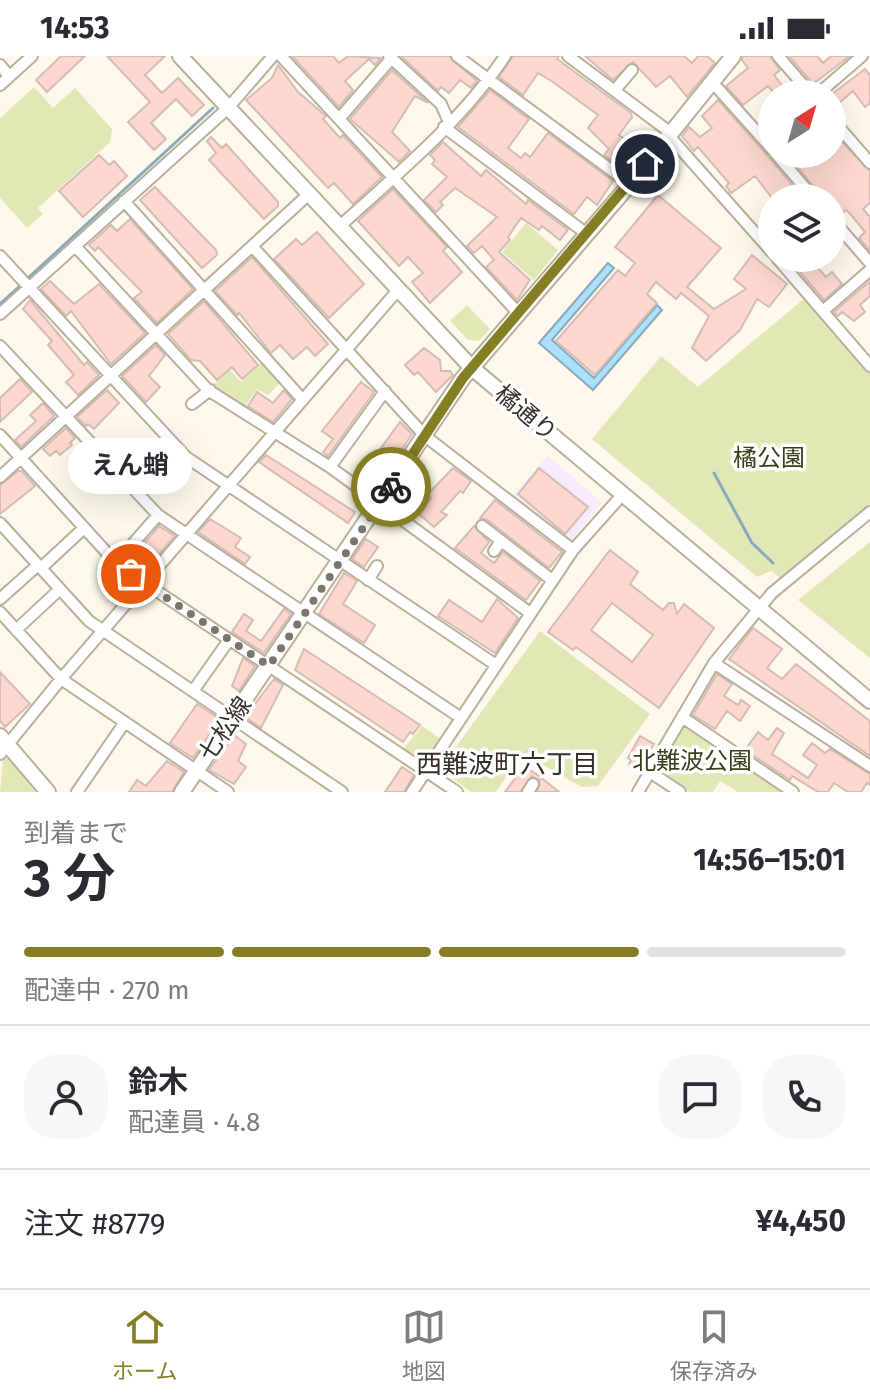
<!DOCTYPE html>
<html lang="ja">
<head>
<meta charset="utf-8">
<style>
	:root { --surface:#fff; --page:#f7f7f7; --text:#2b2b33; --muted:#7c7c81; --line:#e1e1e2; --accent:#857e25 }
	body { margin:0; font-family:"Fira Sans","Noto Sans JP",sans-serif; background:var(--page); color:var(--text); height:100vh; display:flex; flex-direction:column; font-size:30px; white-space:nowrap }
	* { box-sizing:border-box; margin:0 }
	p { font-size:26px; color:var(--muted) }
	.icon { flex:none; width:44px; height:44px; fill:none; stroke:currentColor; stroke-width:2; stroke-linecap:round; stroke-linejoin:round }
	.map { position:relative; height:736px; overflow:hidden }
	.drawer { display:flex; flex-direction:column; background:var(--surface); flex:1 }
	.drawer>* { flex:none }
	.needle { width:52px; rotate:37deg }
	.tools { position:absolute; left:758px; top:24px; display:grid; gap:16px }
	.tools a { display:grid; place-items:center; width:88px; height:88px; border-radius:50%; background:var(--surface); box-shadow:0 8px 32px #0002; font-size:40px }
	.pin { position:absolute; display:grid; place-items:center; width:68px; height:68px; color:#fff; margin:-34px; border:4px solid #fff; border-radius:50%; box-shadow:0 2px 8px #0007 }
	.courier { position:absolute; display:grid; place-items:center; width:80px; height:80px; margin:-40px; border:6px solid #857e25; border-radius:50%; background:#fff; color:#222; box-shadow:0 2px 10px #0007 }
	.bubble { position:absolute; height:56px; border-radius:28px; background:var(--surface); box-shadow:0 8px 32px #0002; font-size:26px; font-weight:700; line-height:56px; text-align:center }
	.overview em { font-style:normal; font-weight:700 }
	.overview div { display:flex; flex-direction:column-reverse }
	.overview { display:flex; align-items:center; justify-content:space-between; height:136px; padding:0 24px }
	h1 { font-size:52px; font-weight:700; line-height:60px }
	.bar { display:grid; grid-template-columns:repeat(4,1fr); gap:12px 8px; align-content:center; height:96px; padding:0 24px }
	.bar i { height:10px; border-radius:6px; background:var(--line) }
	.bar .selected { background:var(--accent) }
	.bar p { grid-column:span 4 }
	.line { display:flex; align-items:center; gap:20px; padding:0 24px; border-top:2px solid var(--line) }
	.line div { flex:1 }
	.round { display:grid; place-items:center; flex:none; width:84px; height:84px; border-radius:32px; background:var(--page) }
	.status { display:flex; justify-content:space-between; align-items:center; height:56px; padding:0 40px; background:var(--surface); direction:ltr }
	.status svg { height:22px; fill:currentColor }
	.tab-bar { display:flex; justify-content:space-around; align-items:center; height:112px; border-top:2px solid var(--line); background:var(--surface); font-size:22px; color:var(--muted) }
	.tab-bar a { display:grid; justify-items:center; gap:4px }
	.tab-bar .selected { color:var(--accent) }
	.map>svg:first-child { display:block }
	.medical { fill:#f5eafe }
	.green { fill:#e2e7b6 }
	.water { fill:#acdff9; stroke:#88aaba; stroke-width:2 }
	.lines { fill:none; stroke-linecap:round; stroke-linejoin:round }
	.stream { stroke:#88aaba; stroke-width:3 }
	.building { fill:#fcd8cf; stroke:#d5bcb6; stroke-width:2; fill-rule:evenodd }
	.street-casing { stroke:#b8b09b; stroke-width:14 }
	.secondary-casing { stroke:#b8b09b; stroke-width:18 }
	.street { stroke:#fff; stroke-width:10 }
	.secondary { stroke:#fff; stroke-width:14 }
	.done { stroke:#7a766c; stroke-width:8; stroke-dasharray:0 14.4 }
	.route { stroke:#857e25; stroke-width:10 }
	.labels { text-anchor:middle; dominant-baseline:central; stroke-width:7; stroke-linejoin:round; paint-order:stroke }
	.street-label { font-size:24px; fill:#343028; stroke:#fff }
	.park-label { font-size:24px; fill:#3b3e1a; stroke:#fff }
	.neighbourhood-label { font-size:26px; fill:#343028; stroke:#fff }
</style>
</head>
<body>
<div class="status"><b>14:53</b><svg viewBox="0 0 49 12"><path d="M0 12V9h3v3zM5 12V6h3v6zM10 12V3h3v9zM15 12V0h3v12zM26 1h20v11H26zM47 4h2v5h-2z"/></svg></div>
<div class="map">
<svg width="870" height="736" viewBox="0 0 870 736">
	<rect width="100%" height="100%" fill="#fdf8eb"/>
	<path class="medical" d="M548 400 602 447 571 485 512 441Z"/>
	<path class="green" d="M34 31 53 52 75 32 112 73 110 86 38 152 43 158 27 172 0 142V62Z
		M526 167 558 194 534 224 502 196Z
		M805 242 870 316V449L782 524 771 515 757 521 592 383 661 300 698 331Z
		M467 249 490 273 479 285 468 284 450 265Z
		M263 305 282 325 268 339 257 333 244 352 211 331 230 314 241 326Z
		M870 486V602L798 544Z
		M540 575 650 658 598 730 582 731 522 697 496 736H471L440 713Z
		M683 667 785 736H738L720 725 713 736H690L656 713Z
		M422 670 439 682 426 705H419L404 695 405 691Z
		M3 702 9 703 36 736H0Z"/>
	<path class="water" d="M608 207 614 212 552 284 594 322 657 249 662 254 593 334 539 287Z"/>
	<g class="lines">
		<path class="stream" d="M27 223 213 52
			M0 248 22 228
			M714 417 752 487 773 507"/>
	</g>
	<path class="building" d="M61 0H85L47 36 36 24Z
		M107 0H165L145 19 162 37 178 22 204 49 192 60 176 43 151 67 166 83 154 94 128 66 150 46Z
		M292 0H333L339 7 348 0 381 2 375 9 369 3 345 25 353 34 339 51Z
		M401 0H449L477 25 471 32 460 24 449 37 441 31 438 35Z
		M513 0H559L557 3 631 57 632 61 619 79 642 97 626 115 604 99 609 93 588 72 598 59 553 26 538 17 523 39 499 21Z
		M585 0H684L692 7 698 0H707L715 7 687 41 670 20 656 31 633 6 613 24Z
		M743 0H770L780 14 774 19 789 38H775L768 30 743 49 726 30 748 12 742 4Z
		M789 0H817L823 7 831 0H850L813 28Z
		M278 9 298 36 326 60 323 63 340 82 343 79 382 121 353 148 334 127 328 132 246 44 272 22Z
		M865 13 870 19V47L865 51 853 35 832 53V38Z
		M392 14 428 47 415 40 392 76 410 95 399 106 350 63Z
		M490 34 529 63 508 92 521 102 525 97 530 101 548 77 613 125 597 149 587 141 574 158 458 71Z
		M718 44 768 100 803 142H772L755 120 731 137 726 130 729 127 698 91 694 95 682 80 689 71 700 81 712 72 702 60Z
		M832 75 870 115V147L863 153 870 161V195L859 182 865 176 852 160 846 154 839 159 835 156 832 142H822L794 106 804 98H832Z
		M211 81 222 92 226 88 278 146V150L264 163 209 104 216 97 207 85Z
		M443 86 481 120 486 114 526 148 528 144 568 174 560 184 542 170 539 174 521 162 508 181 510 184 499 196 530 224 517 244 486 211 494 204 482 190 474 197 467 190 497 161 455 132 440 146 443 149 436 156 424 144 447 121 432 108 435 104 430 99Z
		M99 99 109 109 114 105 127 120 83 161 59 135Z
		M155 131 216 194 217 199 202 212 140 144Z
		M393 133 447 191 443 195 462 216 430 247 412 226 423 217 408 201 399 210 358 165Z
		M658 139 721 192 687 231 714 253 746 233 734 223 752 199 787 228 769 251 757 243 740 274 706 305 692 292 709 260 681 237 676 243 656 226 647 238 657 247 595 319 556 285 618 214 625 220 635 207 615 191Z
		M130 163 193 233 157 267 134 242 142 236 98 191 95 195 89 189 111 169 117 175Z
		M317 176 364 228 329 262 274 203 296 183 302 189Z
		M252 201 328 288 315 300 307 291 293 303 280 289 271 297 239 257 237 259 215 235Z
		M804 202H809L826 221 832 216 842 228 824 244 795 210Z
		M50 225 74 248 99 228 145 277 111 308 71 255 66 260 41 233Z
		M870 225V240L860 249 865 256 854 265 842 256 838 260 834 256Z
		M30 244 84 309 87 306 99 319 78 339 66 326 74 319 48 289 52 285 23 253Z
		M204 245 258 309 242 323 232 311 217 324 200 305 191 304 168 278Z
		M156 289 165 299 149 320 160 331 146 346 122 320Z
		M424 292 440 304 441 315H450L453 319 436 336 418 316 414 319 405 309Z
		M20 323 32 336 0 366V342Z
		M361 326 374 336 328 400 323 396 333 383 322 375Z
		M107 334 119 347 94 373 88 368 86 370 77 361Z
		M284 334 292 343 273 366 248 350 257 336 273 347Z
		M43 347 54 360 21 391 15 384 36 365 30 359Z
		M400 366 412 378 378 429 362 418Z
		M66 372 75 382 70 387 72 389 60 399 56 395 50 400 43 393Z
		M266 399 355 456 348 467 259 406Z
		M453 412 471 425 463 437 460 435 441 456 447 459 434 471 419 458 431 442 427 439Z
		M539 412 588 451 565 478 518 438Z
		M18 415H22L35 430 0 458V429Z
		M495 444 562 496 549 512 487 464 480 462Z
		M210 463 241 482 235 491 250 501 245 508 198 476Z
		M159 470 175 480 143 516 128 506Z
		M474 470 489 486 481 497 494 507 503 496 540 525 526 544 455 492Z
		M366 483 378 491 364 511 352 503Z
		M610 494 638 516 630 528 663 554 669 547H674L677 558 684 548 714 572 659 652 576 591 573 594 548 576ZM612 547 653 579 632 606 591 574Z
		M344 517 357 525 343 548 375 569 364 587 319 558Z
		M497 543 518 562 495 597 438 560 449 544 482 566Z
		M284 553 291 558 264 597 232 576 244 558 253 564 246 575 261 585Z
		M753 572 782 593 767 612 782 623 796 608 870 665V700L729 603Z
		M304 593 420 669 413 678 410 676 403 686 295 614Z
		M243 602 255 610 239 635 232 630Z
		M0 616 30 648 5 671 0 665Z
		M717 618 732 628 724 640 738 649 741 644 750 650 740 665 727 655 715 673 693 659Z
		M274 623 283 629 261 672 245 661Z
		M197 648 220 663 193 702 170 687Z
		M777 672 784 677 772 698 808 722 817 709 803 699 812 687 825 697 830 693 870 718V729L867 727 861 736H848L834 727 828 736H818L792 720 790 724 745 694 758 676 768 684Z
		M234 679 246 688 238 705 246 711 234 728 209 714Z
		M640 680 654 688 640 713 629 708 631 704 628 702Z
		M167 705 184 716 172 736H129L137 724 146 730Z
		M524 710 539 720 559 736H537L540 725 532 720 520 736H505Z
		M402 711 414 719 404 736H385Z"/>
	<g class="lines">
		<defs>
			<path id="street" d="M281 0 519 258
				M389 0 441 48 449 66
				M457 0 630 128
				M568 0 671 77
				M778 0 811 38
				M0 9 9 20
				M713 27 772 93
				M0 29 32 0
				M615 34 632 14
				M818 38 862 0
				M339 63 390 4
				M832 63 870 107
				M444 71 587 178
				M669 80 772 196
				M776 98 814 142
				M124 145 303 344
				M832 163 870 207
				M340 170C397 118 462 65 505 0
				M75 190 208 334 330 411 530 557
				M252 190 425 380 573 494
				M0 200 186 401 496 609
				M777 202 870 310
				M823 255 870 214
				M0 258 228 52 273 0
				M0 290 158 459 461 662
				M192 348 210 334
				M0 379 118 509 457 736
				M330 411 385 335
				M0 421 310 137
				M0 467 89 565 342 736
				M482 470 552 524
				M494 495 501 485
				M116 507 158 459
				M41 512 84 472
				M368 524 377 510
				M0 543 38 509
				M0 556 61 623 228 736
				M16 574 60 533
				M714 607 870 710
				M193 635 229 584
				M682 661 793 736
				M0 698 61 623 398 234
				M650 716 680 736
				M77 736 125 666
				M412 736 573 494 623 438
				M528 736 533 728
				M638 736 714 607 772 537 870 456"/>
			<path id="secondary" d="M180 0 472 312 870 645
				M0 680 48 736
				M182 736 463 322 630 128 733 0"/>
		</defs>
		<use href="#street" class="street-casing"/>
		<use href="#secondary" class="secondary-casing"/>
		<use href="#street" class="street"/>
		<use href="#secondary" class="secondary"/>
	</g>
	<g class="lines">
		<path class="done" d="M131 518 269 610 391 431"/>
		<path class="route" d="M391 431 463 322 645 108"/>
	</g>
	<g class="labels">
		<g class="street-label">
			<text transform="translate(526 357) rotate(40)">橘通り</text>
			<text transform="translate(225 673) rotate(-55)">七松線</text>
		</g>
		<g class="park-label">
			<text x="769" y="402">橘公園</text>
			<text x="692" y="705">北難波公園</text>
		</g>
		<g class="neighbourhood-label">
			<text x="507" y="708">西難波町六丁目</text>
		</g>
	</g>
</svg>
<div class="tools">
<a><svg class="needle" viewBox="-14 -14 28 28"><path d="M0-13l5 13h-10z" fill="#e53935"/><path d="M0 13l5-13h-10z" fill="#7c7c81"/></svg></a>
<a><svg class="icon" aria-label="layers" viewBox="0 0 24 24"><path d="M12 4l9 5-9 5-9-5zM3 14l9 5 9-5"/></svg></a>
</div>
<div class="pin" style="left:131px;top:518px;background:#ea580c"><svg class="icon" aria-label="bag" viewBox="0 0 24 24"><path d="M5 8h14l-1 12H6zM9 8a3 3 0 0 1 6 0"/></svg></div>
<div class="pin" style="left:645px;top:108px;background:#1f2937"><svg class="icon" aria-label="home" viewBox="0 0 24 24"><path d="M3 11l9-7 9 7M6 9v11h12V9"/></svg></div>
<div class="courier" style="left:391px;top:431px"><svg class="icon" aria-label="bike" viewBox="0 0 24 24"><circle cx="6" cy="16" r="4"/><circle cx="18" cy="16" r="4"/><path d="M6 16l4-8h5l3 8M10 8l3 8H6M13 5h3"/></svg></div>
<div class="bubble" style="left:68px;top:382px;width:124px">えん蛸</div>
</div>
<section class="drawer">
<div class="overview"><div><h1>3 分</h1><p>到着まで</p></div><em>14:56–15:01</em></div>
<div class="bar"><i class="selected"></i><i class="selected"></i><i class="selected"></i><i></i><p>配達中 · 270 m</p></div>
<div class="line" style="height:144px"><a class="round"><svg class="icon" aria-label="person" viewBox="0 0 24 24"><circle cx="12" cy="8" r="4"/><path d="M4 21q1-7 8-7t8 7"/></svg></a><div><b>鈴木</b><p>配達員 · 4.8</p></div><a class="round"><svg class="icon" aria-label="chat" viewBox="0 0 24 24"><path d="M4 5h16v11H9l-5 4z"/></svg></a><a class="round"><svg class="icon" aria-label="phone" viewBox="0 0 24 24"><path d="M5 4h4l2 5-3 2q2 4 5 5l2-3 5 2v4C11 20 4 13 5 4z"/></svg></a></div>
<div class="line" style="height:104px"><div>注文 #8779</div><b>¥4,450</b></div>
</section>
<nav class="tab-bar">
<a class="selected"><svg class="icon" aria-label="home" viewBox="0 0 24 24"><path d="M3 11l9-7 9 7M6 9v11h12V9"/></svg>ホーム</a>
<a><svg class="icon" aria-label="map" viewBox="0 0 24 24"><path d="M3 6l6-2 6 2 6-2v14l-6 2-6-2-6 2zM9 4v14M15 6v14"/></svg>地図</a>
<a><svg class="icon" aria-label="saved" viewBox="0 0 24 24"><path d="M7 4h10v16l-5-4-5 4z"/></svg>保存済み</a>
</nav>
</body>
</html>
